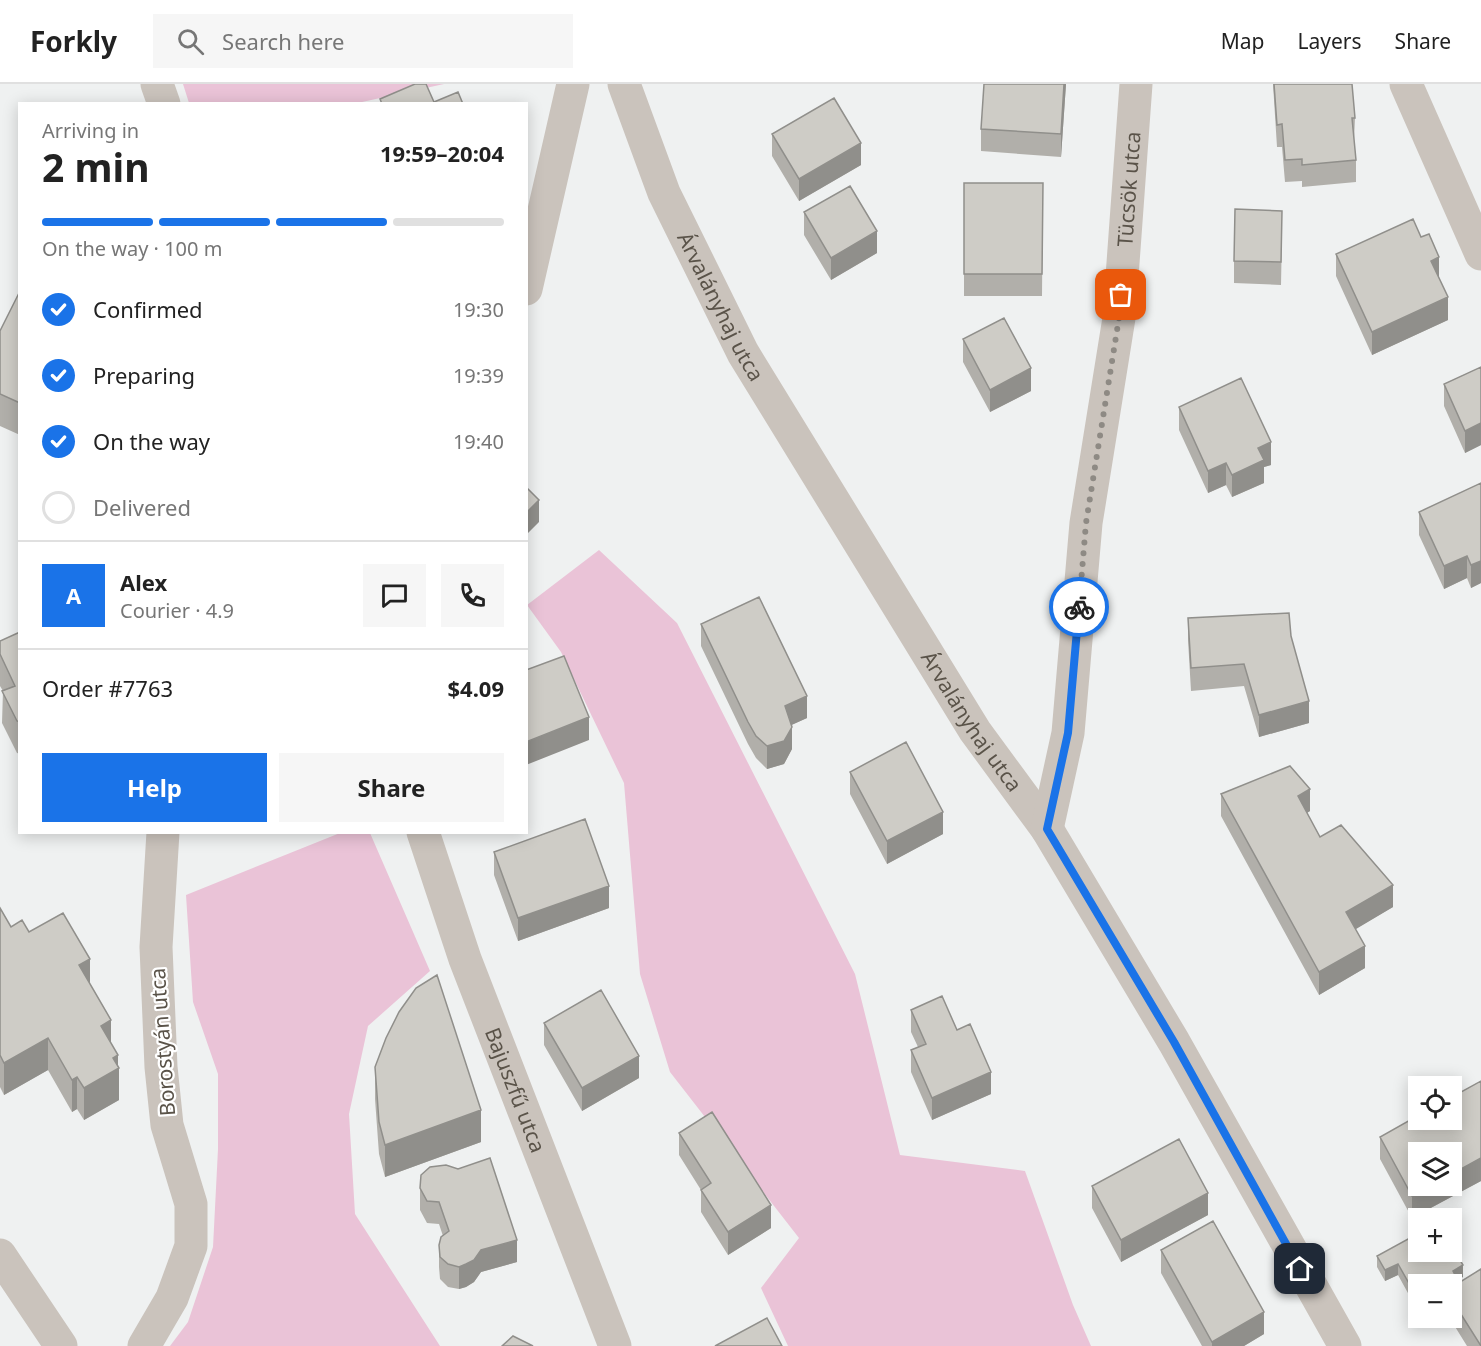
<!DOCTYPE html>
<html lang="en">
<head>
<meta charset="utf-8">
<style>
	:root { --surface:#fff; --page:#f6f6f6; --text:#222; --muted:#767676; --line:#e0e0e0; --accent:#1a73e8 }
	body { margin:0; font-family:"Noto Sans",sans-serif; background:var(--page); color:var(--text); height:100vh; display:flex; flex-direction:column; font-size:22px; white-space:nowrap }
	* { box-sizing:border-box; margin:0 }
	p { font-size:20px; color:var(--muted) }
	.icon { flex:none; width:33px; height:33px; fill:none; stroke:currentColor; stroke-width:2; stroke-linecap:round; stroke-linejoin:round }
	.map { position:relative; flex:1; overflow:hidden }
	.details { position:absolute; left:18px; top:18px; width:510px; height:732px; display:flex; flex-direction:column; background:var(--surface); border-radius:0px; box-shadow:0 3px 15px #0003 }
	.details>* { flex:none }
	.controls { position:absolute; left:1408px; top:992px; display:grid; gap:12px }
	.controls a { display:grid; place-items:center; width:54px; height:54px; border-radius:0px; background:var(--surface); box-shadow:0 3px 15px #0003; font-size:30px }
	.pin { position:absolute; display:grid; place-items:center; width:51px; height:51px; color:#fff; margin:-26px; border-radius:12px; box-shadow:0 3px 9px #0006 }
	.courier { position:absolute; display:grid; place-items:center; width:60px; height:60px; margin:-30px; border:4px solid #1a73e8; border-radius:50%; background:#fff; color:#222; box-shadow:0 2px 8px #0007 }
	.head em { font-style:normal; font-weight:700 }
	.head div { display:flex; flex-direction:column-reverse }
	.head { display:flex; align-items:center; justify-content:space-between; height:102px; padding:0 24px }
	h1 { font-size:39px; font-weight:700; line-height:45px }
	.bar { display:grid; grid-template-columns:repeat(4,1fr); gap:9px 6px; align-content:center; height:72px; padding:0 24px }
	.bar i { height:8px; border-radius:4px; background:var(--line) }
	.bar .active { background:var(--accent) }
	.bar p { grid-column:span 4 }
	.line { display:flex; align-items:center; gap:15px; padding:0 24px; border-top:2px solid var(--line) }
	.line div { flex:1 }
	.round { display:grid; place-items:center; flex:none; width:63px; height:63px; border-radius:0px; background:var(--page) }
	ol { padding:0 24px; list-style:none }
	li { display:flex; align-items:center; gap:18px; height:66px }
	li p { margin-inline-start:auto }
	li .icon { padding:6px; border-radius:50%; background:var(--accent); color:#fff; stroke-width:4 }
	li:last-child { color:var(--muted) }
	li i { width:33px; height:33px; border:3px solid var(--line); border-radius:50% }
	.primary-button { display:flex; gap:12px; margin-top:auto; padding:12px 24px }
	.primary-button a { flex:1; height:69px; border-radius:0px; background:var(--accent); color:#fff; font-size:24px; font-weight:700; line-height:69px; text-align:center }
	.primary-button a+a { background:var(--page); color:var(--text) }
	header { display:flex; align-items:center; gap:36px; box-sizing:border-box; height:84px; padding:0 30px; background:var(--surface); border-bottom:2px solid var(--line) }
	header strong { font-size:28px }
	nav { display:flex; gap:33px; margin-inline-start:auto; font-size:21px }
	.search { width:420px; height:54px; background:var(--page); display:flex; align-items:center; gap:15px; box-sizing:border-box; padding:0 21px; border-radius:0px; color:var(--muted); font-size:22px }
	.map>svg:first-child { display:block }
	.green { fill:#eac3d7 }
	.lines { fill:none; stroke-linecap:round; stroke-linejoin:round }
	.street { stroke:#cac3bc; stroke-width:33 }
	.wall { fill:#b1afaa }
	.shaded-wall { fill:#908f8b }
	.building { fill:#ceccc6; stroke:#908f8b; stroke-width:1.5 }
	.done { stroke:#8e8a84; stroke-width:6; stroke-dasharray:0 10.8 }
	.route { stroke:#1a73e8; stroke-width:8 }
	.labels { text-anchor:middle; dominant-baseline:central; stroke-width:4.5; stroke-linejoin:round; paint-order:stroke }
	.street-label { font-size:21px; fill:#5a5349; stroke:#fff }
</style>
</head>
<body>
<header>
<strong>Forkly</strong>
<div class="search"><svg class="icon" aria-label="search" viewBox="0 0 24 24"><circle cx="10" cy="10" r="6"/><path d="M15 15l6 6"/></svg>Search here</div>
<nav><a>Map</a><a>Layers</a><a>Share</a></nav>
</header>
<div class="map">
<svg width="1481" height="1262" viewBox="0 0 1481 1262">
	<rect width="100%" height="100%" fill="#eff1f1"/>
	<path class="green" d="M183 0H444L353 20 189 19Z
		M599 466 677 539 855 890 900 1071 1025 1087 1073 1221 1091 1262H788L761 1204 799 1154 670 988 640 890 624 699 561 568 527 521Z
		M340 749H370L430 887 368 942 349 1030 355 1130 440 1262H170L188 1238 213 1163 218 1065V990L193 918 186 811Z"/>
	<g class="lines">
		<g class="street">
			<path d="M157 0 164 20"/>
			<path id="s1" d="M624 0 664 109 743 269 975 647 1047 745 1174 958 1345 1262"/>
			<path d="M1406 0 1481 170"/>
			<path d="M526 205 573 0"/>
			<path id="s2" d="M1047 745 1068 649 1086 439 1119 234 1136 0"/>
			<path id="s3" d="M423 748 465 875 615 1262"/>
			<path d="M0 1171 61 1262"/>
			<path d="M144 1262 172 1214 191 1162V1120L167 1041 161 983 156 863 163 748"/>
		</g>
	</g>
	<path class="wall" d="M1066 0 1061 73 981 67V45Z
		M1273 0H1352L1355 34 1354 56 1356 76V98L1302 103V97L1285 98 1282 63H1277Z
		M772 50 861 81 799 117 772 72Z
		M964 99H1043L1042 212H964Z
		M804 128 877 169 831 196 804 151Z
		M1282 149 1281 201 1234 199V177Z
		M1336 170 1439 194 1448 236 1372 271 1336 192Z
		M20 207V351L0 342V247Z
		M963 255 1031 307 990 328 963 278Z
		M1481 283V361L1465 369 1444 322V300Z
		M1179 323 1271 381 1264 383V399L1232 413 1226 401 1208 409 1179 346Z
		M1481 399V499L1471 504 1467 494 1444 505 1419 451V428Z
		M1188 534 1291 552 1309 639 1259 653 1244 602 1191 607 1188 556Z
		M701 540 807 634 791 641 792 665 784 680 767 685 756 674 748 660 701 562Z
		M20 548V670L17 669 2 639 3 607 0 602V557Z
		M850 688 943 750 887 780 850 710Z
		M1221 710 1310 727 1307 729 1320 753 1393 823 1355 845 1365 884 1319 911 1221 732Z
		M494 768 609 824 518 857 494 791Z
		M0 824 11 843 29 848 90 900 111 960 118 982 119 1016 84 1036 77 1025 72 1028 48 986 4 1011 0 1003Z
		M911 926 957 946 991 1010 932 1036 911 988V966L918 963 911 948Z
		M544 939 639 994 582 1027 544 961Z
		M375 983 481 1058 385 1093 379 1070 375 1015Z
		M1481 997V1097L1412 1134 1380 1075V1053Z
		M679 1049 771 1144 728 1171 701 1128V1106L679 1071Z
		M1092 1102 1208 1131 1121 1178 1092 1124Z
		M420 1104 517 1178 481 1188 474 1198 466 1203 459 1205 448 1203 440 1195 439 1183V1161L443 1152 439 1140 427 1139 420 1126Z
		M1161 1166 1264 1250 1244 1262H1202L1161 1189Z
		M1377 1172 1463 1193 1457 1196 1481 1262H1467L1449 1233H1452V1200H1419V1229L1398 1191 1385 1197 1377 1183Z"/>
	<path class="shaded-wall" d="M1064 0H1066L1061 73V50Z
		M861 59V81L799 117V95Z
		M877 147V169L831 196V174Z
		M1439 173V195L1431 177Z
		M1448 213V236L1372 271V248Z
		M1031 284V307L990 328V306Z
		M1481 339V361L1465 369V347Z
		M1271 358V381L1264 383V399L1232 413V391L1258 364Z
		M1226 379V401L1208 409V387Z
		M539 416V438L526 451V429Z
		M1467 472V494L1444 505V482Z
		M1481 477V499L1471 504V481Z
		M807 612V634L785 644V622Z
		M1309 617V639L1259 653V631Z
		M589 633V656L526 681V658Z
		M792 643V665L784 680 767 685V662Z
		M1310 705V727L1298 734V712Z
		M943 728V750L887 780V757Z
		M1393 801V823L1346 851V828Z
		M609 802V824L518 857V834Z
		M1365 862V884L1319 911V888Z
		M90 875V907L79 881Z
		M111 936V968L101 942Z
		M48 954V986L4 1011V979Z
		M118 971V984H119V1016L84 1036V1004L113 974Z
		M639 972V994L582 1027V1004Z
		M991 988V1010L932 1036V1014Z
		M77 993V1025L72 1028V996Z
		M481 1026V1058L385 1093V1061Z
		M1481 1074V1097L1412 1134V1112L1432 1101H1452V1090Z
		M1208 1109V1131L1121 1178V1156Z
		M771 1121V1144L728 1171V1148Z
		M517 1156V1178L481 1188 474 1198 466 1203 459 1205V1183L481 1166Z
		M1398 1180V1191L1385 1197V1186Z
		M1463 1181V1193L1453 1198V1187Z
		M1264 1228V1250L1244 1262H1212V1258Z"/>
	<path class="building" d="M415 0H426L434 18 458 8 463 20H382L380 15Z
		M984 0H1064L1061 50 981 45Z
		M1274 0H1352L1355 34H1352L1356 76 1302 81V75L1285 76 1282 40 1277 41Z
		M834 14 861 59 799 95 772 50Z
		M964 99H1043L1042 190H964Z
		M850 102 877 147 831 174 804 128Z
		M1235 125 1282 127 1281 178 1234 177Z
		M1413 135 1421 153 1429 150 1439 173 1431 177 1448 213 1372 248 1336 170Z
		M20 207V319L0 310V247Z
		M1004 234 1031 284 990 306 963 255Z
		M1481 283V339L1465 347 1444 300Z
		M1241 294 1271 358 1258 364 1264 376 1232 391 1226 379 1208 387 1179 323Z
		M1481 399V477L1471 481 1467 472 1444 482 1419 428Z
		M526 403 539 416 526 429Z
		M759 513 807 612 785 622 792 643 784 657 767 662 756 652 748 638 701 540Z
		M1289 529 1291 552 1309 617 1259 631 1244 580 1191 584 1188 534Z
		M20 548V638L17 637 2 607 15 602 0 570V557Z
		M564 572 589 633 526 658V586Z
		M906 658 943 728 887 757 850 688Z
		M1290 682 1310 705 1298 712 1320 753 1341 741 1393 801 1346 828 1365 862 1319 888 1221 710Z
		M585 735 609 802 518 834 494 768Z
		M0 824 11 843 22 836 29 848 63 829 90 875 79 881 111 936 101 942 118 971 113 974 119 984 84 1004 77 993 72 996 48 954 4 979 0 971Z
		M437 891 481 1026 385 1061 379 1038 375 983 386 954 399 928 416 904Z
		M601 906 639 972 582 1004 544 939Z
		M942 912 957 946 970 940 991 988 932 1014 911 966 926 960 911 926Z
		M1481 997V1074L1452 1090V1068H1419V1101H1432L1412 1112 1380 1053 1419 1031V1035H1452V1013Z
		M712 1028 771 1121 728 1148 701 1106 711 1099 679 1049Z
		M1179 1055 1208 1109 1121 1156 1092 1102Z
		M490 1074 517 1156 481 1166 474 1176 466 1180 459 1183 448 1180 440 1173 439 1161 441 1153 449 1147 439 1118 427 1117 420 1104 421 1091 430 1083 446 1081 458 1085Z
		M1213 1137 1264 1228 1212 1258 1161 1166Z
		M1419 1149V1167H1452V1162L1463 1181 1453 1187 1459 1199 1452 1203V1200H1419V1217L1398 1180 1385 1186 1377 1172Z
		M1481 1185V1262L1452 1216V1203Z
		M767 1234 782 1262H715Z
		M513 1252 533 1262H502Z"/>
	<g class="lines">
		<path class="done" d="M1079 523 1086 439 1119 234 1121 211"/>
		<path class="route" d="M1079 523 1068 649 1047 745 1174 958 1300 1185"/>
	</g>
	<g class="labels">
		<g class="street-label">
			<text stroke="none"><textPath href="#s2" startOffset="646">Tücsök utca</textPath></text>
			<text stroke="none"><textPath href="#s1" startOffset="243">Árvalányhaj utca</textPath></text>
			<text stroke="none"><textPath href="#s1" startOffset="728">Árvalányhaj utca</textPath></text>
			<text transform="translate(162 958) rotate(-94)">Borostyán utca</text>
			<text stroke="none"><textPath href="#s3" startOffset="274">Bajuszfű utca</textPath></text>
		</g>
	</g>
</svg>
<div class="controls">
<a><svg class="icon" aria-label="locate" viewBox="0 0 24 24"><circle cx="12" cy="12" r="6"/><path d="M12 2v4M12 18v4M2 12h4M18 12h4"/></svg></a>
<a><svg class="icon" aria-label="layers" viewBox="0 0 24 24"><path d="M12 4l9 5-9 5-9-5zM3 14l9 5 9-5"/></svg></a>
<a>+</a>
<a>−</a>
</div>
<div class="pin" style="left:1121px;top:211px;background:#ea580c"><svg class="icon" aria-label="bag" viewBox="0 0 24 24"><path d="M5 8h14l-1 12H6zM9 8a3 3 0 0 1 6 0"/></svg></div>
<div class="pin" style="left:1300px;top:1185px;background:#1f2937"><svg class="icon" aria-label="home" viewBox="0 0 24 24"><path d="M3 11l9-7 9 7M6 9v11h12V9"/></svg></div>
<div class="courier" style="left:1079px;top:523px"><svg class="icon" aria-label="bike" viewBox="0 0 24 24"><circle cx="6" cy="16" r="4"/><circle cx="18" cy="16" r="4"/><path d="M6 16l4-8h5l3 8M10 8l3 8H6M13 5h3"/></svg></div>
<section class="details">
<div class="head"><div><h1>2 min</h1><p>Arriving in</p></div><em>19:59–20:04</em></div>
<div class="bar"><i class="active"></i><i class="active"></i><i class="active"></i><i></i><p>On the way · 100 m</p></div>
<ol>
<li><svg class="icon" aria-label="check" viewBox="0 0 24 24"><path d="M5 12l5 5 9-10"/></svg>Confirmed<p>19:30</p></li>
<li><svg class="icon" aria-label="check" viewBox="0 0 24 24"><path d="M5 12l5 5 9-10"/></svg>Preparing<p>19:39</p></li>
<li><svg class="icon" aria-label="check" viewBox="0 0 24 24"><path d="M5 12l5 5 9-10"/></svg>On the way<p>19:40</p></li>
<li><i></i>Delivered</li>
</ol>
<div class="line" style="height:108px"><b class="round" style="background:var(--accent);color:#fff">A</b><div><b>Alex</b><p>Courier · 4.9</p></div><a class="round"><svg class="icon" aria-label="chat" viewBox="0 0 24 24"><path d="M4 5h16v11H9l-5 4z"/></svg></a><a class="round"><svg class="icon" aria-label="phone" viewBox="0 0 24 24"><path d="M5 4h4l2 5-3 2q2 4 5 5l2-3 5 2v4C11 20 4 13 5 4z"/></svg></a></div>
<div class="line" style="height:78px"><div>Order #7763</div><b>$4.09</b></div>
<div class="primary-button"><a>Help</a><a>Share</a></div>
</section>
</div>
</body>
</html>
